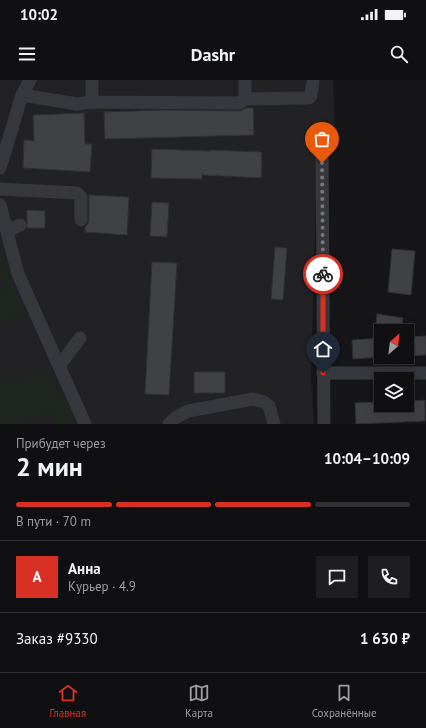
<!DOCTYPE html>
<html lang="ru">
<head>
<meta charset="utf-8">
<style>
	:root { --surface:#101012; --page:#1e1e20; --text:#f1f3f6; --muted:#9c9d9f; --line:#303032; --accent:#d93025 }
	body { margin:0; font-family:"PT Sans",sans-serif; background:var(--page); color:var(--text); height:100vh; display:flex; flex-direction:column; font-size:15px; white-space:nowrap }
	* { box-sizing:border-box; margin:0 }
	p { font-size:13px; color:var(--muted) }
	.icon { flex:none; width:22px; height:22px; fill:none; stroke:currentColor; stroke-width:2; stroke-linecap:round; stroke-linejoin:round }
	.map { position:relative; height:344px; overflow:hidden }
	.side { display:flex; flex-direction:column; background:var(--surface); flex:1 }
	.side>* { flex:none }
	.needle { width:26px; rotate:28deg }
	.tools { position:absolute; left:374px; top:244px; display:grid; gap:8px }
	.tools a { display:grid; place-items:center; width:40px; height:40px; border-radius:0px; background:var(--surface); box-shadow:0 4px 16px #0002,0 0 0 1px var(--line); font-size:20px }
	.pin { position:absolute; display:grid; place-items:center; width:34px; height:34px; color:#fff; margin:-41px -17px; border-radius:50% 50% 50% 0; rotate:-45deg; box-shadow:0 0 4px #0007 }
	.pin .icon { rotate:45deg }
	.courier { position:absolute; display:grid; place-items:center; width:40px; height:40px; margin:-20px; border:3px solid #d93025; border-radius:50%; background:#fff; color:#222; box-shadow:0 1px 5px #0007 }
	.headline em { font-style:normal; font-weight:700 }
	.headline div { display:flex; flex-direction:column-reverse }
	.headline { display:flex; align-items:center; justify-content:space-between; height:68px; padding:0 16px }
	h1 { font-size:26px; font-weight:700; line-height:30px }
	.bar { display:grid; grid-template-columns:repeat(4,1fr); gap:6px 4px; align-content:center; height:48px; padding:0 16px }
	.bar i { height:5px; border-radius:3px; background:var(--line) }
	.bar .on { background:var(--accent) }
	.bar p { grid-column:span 4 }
	.line { display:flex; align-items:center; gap:10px; padding:0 16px; border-top:1px solid var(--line) }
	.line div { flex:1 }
	.round { display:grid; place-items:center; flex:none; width:42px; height:42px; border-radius:0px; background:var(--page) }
	.status { display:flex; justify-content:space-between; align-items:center; height:28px; padding:0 20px; background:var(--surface); direction:ltr }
	.status svg { height:11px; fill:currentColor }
	header { display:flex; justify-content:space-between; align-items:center; height:52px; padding:0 16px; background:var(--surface); font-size:18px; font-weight:700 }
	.tabs { display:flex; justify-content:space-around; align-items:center; height:56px; border-top:1px solid var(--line); background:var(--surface); font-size:11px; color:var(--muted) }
	.tabs a { display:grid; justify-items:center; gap:2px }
	.tabs .on { color:var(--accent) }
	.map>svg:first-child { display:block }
	.built { fill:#222225 }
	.green { fill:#1e261f }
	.building { fill:#404145; stroke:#303034 }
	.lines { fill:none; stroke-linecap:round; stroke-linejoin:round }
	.minor { stroke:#37383d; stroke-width:13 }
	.done { stroke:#757880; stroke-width:4; stroke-dasharray:0 7.2 }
	.route { stroke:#d93025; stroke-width:5 }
</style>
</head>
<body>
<div class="status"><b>10:02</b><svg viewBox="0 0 49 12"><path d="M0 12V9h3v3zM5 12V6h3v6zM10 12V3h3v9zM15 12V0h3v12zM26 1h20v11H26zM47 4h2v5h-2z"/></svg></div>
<header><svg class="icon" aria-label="menu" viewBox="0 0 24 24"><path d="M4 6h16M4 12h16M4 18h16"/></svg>Dashr<svg class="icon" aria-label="search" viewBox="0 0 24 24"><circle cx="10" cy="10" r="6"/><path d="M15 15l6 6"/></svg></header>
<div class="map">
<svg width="426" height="344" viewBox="0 0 426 344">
	<rect width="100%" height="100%" fill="#161618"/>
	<path class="built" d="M0 0H333L335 50 318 51 311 297 314 344H0Z"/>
	<path class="green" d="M0 172 27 237 0 240V211L4 210 0 196Z
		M47 293 77 344H59L47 330 27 344H0V300Z"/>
	<path class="building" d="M246 28H253L254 55 105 59 104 32 162 30 240 31Z
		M84 33 85 64H92L90 92 23 88 24 60 34 61 33 35Z
		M152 69 211 71V70L262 72 261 98 202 95V99L151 98Z
		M89 115 129 117 127 155 85 152V147L88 144 89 140Z
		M152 122 169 123 167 157 150 156Z
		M27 130 45 131V148H27Z
		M275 167 287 168 283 220 271 219Z
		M392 169 415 171 411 215 388 212Z
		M152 182 177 183 169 315 145 314Z
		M377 234 403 238 401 248 376 244Z
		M426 256V275L407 276V257Z
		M381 258V277L353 279 352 260Z
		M194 292H225V313H194Z
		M425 320V341L356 344 355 323 381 322V325H407V321Z"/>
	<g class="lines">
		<path class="minor" d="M22 15 77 24 92 22 240 23 245 19V0
			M245 19 309 18 311 16 313 0
			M92 22V0
			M322 68 324 344
			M0 88 22 15 30 0
			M0 109 77 113 81 117V140
			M0 125 18 194 85 344
			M7 151 20 145
			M59 286 80 258
			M323 293H426
			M169 344 175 338 188 331 253 319 264 322 269 326 274 344"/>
	</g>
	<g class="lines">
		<path class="done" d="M322 83 323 194"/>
		<path class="route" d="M323 194V293"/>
	</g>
</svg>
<div class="tools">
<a><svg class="needle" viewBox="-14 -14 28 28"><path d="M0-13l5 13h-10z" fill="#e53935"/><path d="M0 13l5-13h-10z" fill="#9c9d9f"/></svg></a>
<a><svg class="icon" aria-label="layers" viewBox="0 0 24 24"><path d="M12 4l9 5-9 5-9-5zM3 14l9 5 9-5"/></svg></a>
</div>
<div class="pin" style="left:322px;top:83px;background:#ea580c"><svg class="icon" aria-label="bag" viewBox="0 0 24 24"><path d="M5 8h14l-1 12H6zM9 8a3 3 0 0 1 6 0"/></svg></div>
<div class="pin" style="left:323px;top:293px;background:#1f2937"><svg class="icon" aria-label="home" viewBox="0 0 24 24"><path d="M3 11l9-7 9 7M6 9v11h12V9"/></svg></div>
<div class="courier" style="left:323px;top:194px"><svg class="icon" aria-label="bike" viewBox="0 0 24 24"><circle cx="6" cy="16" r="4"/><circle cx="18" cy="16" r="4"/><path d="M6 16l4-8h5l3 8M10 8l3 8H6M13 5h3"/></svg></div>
</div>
<section class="side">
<div class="headline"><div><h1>2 мин</h1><p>Прибудет через</p></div><em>10:04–10:09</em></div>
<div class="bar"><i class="on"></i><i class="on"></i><i class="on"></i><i></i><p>В пути · 70 m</p></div>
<div class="line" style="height:72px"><b class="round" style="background:var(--accent);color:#fff">А</b><div><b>Анна</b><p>Курьер · 4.9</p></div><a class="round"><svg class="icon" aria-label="chat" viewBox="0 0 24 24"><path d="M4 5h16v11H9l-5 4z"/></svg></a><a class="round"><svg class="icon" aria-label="phone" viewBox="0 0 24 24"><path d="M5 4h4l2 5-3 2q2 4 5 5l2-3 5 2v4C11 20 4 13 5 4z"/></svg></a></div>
<div class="line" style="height:52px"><div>Заказ #9330</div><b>1 630 ₽</b></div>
</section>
<nav class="tabs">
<a class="on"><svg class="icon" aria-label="home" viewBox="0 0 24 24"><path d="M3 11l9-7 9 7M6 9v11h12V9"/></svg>Главная</a>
<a><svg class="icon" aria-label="map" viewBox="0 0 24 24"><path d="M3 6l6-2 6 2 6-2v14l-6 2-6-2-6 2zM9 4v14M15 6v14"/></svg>Карта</a>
<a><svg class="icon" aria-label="saved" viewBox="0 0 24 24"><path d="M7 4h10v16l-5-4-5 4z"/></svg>Сохранённые</a>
</nav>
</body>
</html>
